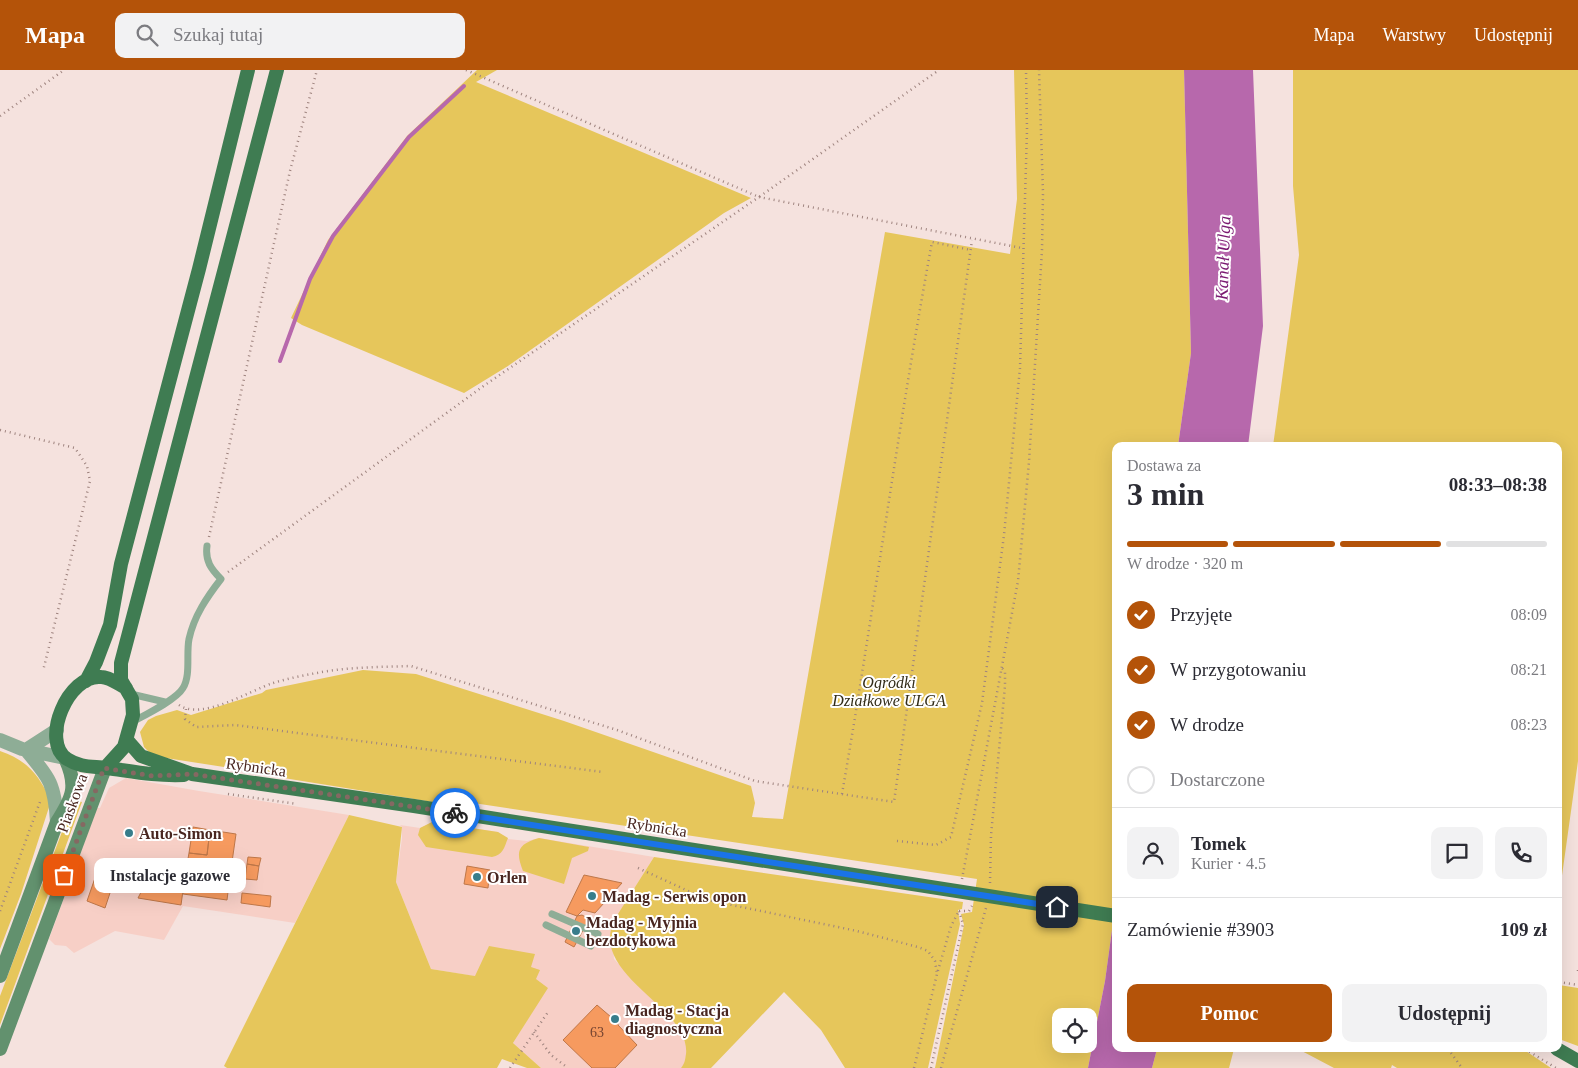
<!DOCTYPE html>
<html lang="pl">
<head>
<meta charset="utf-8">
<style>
	:root { --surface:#fff; --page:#f2f2f3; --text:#2b2b33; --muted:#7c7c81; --line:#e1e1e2; --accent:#b45309 }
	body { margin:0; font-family:Georgia,serif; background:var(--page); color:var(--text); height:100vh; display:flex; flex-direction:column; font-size:19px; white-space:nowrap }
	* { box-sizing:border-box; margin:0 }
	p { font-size:16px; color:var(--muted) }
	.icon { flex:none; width:28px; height:28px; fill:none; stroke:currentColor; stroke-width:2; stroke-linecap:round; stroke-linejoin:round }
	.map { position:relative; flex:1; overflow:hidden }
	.sheet { position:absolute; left:1112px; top:372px; width:450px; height:610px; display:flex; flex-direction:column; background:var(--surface); border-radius:10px; box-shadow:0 5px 20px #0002 }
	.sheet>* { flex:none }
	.fabs { position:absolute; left:1052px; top:938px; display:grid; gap:10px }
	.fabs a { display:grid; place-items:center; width:45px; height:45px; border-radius:10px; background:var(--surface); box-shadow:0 5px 20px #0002; font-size:25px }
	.pin { position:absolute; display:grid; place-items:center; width:42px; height:42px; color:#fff; margin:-21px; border-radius:10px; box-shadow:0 2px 8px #0006 }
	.courier { position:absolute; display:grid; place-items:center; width:50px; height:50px; margin:-25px; border:4px solid #1a73e8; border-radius:50%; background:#fff; color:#222; box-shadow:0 1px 6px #0007 }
	.bubble { position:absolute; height:35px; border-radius:10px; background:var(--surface); box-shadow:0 5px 20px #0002; font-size:16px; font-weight:700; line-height:35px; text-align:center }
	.summary em { font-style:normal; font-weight:700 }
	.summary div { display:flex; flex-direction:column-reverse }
	.summary { display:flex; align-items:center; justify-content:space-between; height:85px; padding:0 15px }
	h1 { font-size:32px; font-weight:700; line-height:38px }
	.bar { display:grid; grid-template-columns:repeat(4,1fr); gap:8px 5px; align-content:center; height:60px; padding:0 15px }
	.bar i { height:6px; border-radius:4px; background:var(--line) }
	.bar .selected { background:var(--accent) }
	.bar p { grid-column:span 4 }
	.line { display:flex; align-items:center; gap:12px; padding:0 15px; border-top:1px solid var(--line) }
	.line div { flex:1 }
	.round { display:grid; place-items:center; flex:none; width:52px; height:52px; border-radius:10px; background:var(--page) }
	ol { padding:0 15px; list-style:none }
	li { display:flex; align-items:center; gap:15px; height:55px }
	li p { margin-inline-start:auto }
	li .icon { padding:5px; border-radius:50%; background:var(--accent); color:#fff; stroke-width:4 }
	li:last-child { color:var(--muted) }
	li i { width:28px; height:28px; border:2px solid var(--line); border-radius:50% }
	.button { display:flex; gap:10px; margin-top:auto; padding:10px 15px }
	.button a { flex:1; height:58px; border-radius:10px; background:var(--accent); color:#fff; font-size:20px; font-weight:700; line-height:58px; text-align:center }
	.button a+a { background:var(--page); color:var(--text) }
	header { display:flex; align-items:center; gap:30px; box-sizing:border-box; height:70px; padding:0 25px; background:var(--accent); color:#fff }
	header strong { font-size:24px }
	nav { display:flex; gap:28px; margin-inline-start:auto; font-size:18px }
	.search { width:350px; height:45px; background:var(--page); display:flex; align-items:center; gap:12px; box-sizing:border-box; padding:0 18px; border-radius:10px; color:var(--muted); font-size:19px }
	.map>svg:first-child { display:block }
	.built { fill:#f7cfc6 }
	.green { fill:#e6c65b; fill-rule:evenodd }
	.water { fill:#b768ac }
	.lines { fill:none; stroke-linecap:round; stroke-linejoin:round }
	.stream { stroke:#b768ac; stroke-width:4 }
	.building { fill:#f69a5f; stroke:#be7749 }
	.path { stroke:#9e837e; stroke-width:2.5; stroke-dasharray:1 4; stroke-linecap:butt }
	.service { stroke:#8ead96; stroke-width:7 }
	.tertiary { stroke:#8ead96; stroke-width:14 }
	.secondary { stroke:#62916e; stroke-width:14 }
	.primary { stroke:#3f7c52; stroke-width:14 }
	.done { stroke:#856862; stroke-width:5; stroke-dasharray:0 9 }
	.route { stroke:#1a73e8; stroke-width:6 }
	.poi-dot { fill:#387d8b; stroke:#fff; stroke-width:2 }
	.labels { text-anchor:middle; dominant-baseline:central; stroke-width:4; stroke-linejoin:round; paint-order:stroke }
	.number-label { font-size:14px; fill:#744330 }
	.park-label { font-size:16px; font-style:italic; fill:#322c19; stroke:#fff }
	.street-label { font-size:16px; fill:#492620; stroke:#fff }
	.poi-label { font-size:16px; font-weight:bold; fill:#492620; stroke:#fff; text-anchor:start }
	.water-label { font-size:18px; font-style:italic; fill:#7a1971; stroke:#fff }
</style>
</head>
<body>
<header>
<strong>Mapa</strong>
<div class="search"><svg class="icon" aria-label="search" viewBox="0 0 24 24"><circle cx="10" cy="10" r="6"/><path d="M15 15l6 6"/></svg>Szukaj tutaj</div>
<nav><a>Mapa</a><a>Warstwy</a><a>Udostępnij</a></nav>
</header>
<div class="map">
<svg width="1578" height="998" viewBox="0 0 1578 998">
	<rect width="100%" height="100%" fill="#f5e2de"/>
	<path class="built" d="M126 708 199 721 349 745 295 853 183 836 164 870 115 861 74 883 66 876 55 875 49 869 97 738H100L109 718Z
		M432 752 498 762 508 769 527 771 539 768 654 787 611 855 614 889 680 959 687 977 685 994 681 998H541L513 973 547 918 431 899 396 812 402 768V757L400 755 420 758Z"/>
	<path class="green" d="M477 0H497L476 12 751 128 724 143 508 296 464 323 302 255 291 248 328 170 407 66Z
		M1014 0H1184L1191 283 1178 376H1116V831L1105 911 1088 998H935L964 855 961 844 972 842 977 809 440 728 439 733 252 703 254 696 226 691 224 697 153 686 144 677 140 662 148 650 156 646 177 640 191 645 262 623 266 620 363 600 416 604 564 651 751 716 755 733 752 747 783 749 885 162 1010 184 1017 129ZM1061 946H1089V974H1061Z
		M1293 0H1578V691L1559 827V376H1273L1299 185 1293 116Z
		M0 681C27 690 39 705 51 731L21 824 0 879Z
		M74 730 82 732 0 955V926Z
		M349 745 402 757 396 812 431 899 475 906 489 876 535 884 531 897 540 900 536 909 548 918 513 973 541 998H527L502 989 497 998H227L224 996Z
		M432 752 498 762 508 768C504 778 503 785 492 787L426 777 418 765 420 758Z
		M539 768 589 777 588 781 572 788 564 814 523 801C515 781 518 774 539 768Z
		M654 787 963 832 962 839 958 840 960 854 928 998H845L821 960 784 922 711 998H681C685 993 685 990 686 984 691 936 584 904 616 847Z
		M1559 915 1578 918V976L1559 969Z
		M1157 979H1234L1229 998H1152Z
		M1298 979H1523L1551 998H1397L1392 995 1391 998H1334Z"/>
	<path class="water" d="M1184 0H1253L1263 256 1248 376H1178L1191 283Z
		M1116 831V979H1157L1152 998H1088L1105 911Z"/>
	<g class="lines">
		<path class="stream" d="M280 291 310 209 333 166 409 67 464 16"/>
	</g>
	<path class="building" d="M193 757 210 760 207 785 189 783Z
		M210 760 236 764 230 806 186 800 189 783 207 785Z
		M248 787 261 788 259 796 247 794Z
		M247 794 259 796 257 810 245 809Z
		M467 796 490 800 488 818 464 814Z
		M186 800 230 806 227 830 183 824Z
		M152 801 185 806 181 835 138 828Z
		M584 805 622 813 595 843 583 840 577 846 566 842Z
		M95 808 113 814 105 838 87 831Z
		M242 823 271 826 270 837 241 833Z
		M582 845 589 849 574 877 565 872 577 846Z
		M597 935 611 947 617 954 618 953V955L637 975 615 998H592L563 970Z"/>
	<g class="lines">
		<path class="path" d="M466 0 759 127 939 0
			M0 46 64 0
			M0 360 75 378 87 396 90 411 43 601
			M209 467 290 101 317 0
			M228 502 485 315 759 127 1022 178
			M179 635C202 651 249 621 273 613 289 608 306 605 322 602 351 597 381 597 411 596L617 660 755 711 894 732 972 170
			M186 639 185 649 196 657 235 655 603 702
			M228 724 297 734
			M842 724C874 540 898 356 932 172L971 180
			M897 771 936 775 951 767 982 633 1004 465 1020 298 1027 60 1026 0
			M638 798 708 830 857 861 918 877 928 881 935 891 937 904
			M962 809 1018 511 1029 392 1042 180 1043 123 1039 0
			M990 813 991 765 1005 616V602L1002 598
			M0 841 41 729
			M959 841H969L972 836
			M1578 901V899
			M1559 912 1578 915
			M534 962 551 985 568 998
			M1448 979 1462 998
			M1525 979 1556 998
			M510 998 548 942
			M914 998 937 904 951 856 959 841
			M931 998 963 854 959 841
			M941 998 986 838"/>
		<path class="service" d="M131 624 165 632
			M132 652C145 645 176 630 183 618 191 605 186 584 189 569 194 546 207 527 221 509 211 499 205 491 207 476
			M552 844 598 864
			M546 855 591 876"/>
		<path class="tertiary" d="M0 670 22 679 65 688
			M26 680C50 708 55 715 57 752
			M26 680 57 660"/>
		<path class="secondary" d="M0 906 57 752C73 727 78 716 65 688
			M0 979 105 698"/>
		<path class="primary" d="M86 611 96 592 110 555 121 494 199 199 248 0
			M126 618C118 614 110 607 101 607 68 604 40 671 67 689 81 698 92 696 107 698 136 702 154 706 184 705
			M127 670 141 686 192 704 414 736 1116 846
			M105 698 124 677 133 645 132 629 121 610V593L277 0
			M1557 979 1578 991"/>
	</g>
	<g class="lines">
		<path class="done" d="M64 805 104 698 152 706 192 704 455 743"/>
		<path class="route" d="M455 743 1057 837"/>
	</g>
	<g class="poi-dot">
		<circle cx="129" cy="763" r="5"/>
		<circle cx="477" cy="807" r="5"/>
		<circle cx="592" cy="826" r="5"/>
		<circle cx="576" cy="861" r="5"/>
		<circle cx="615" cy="949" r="5"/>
	</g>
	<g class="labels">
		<g class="number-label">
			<text x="597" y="962">63</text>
		</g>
		<g class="park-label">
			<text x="889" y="612">Ogródki<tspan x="889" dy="18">Działkowe ULGA</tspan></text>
		</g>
		<g class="street-label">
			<text transform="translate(256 697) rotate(8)">Rybnicka</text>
			<text transform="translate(72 733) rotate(-70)">Piaskowa</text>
			<text transform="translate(657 757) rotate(9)">Rybnicka</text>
		</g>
		<g class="poi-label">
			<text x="139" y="763">Auto-Simon</text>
			<text x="487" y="807">Orlen</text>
			<text x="602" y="826">Madag - Serwis opon</text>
			<text x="586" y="852">Madag - Myjnia<tspan x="586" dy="18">bezdotykowa</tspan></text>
			<text x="625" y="940">Madag - Stacja<tspan x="625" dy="18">diagnostyczna</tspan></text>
		</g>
		<g class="water-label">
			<text transform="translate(1223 188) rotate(-88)">Kanał Ulga</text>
		</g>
	</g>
</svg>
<div class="fabs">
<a><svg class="icon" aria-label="locate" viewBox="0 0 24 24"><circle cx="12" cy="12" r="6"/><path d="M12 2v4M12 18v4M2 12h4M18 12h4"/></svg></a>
</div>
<div class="pin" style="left:64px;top:805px;background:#ea580c"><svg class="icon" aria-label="bag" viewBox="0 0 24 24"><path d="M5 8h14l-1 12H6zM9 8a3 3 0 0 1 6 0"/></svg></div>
<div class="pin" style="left:1057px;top:837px;background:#1f2937"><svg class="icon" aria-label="home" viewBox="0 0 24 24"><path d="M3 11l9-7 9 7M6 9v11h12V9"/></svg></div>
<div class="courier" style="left:455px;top:743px"><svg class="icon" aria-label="bike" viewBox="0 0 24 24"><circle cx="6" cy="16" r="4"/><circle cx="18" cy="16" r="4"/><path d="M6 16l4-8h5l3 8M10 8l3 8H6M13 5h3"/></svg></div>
<div class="bubble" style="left:94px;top:788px;width:152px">Instalacje gazowe</div>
<section class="sheet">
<div class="summary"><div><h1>3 min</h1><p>Dostawa za</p></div><em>08:33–08:38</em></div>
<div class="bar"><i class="selected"></i><i class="selected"></i><i class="selected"></i><i></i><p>W drodze · 320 m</p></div>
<ol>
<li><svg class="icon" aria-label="check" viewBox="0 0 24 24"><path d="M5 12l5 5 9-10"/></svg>Przyjęte<p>08:09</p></li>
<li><svg class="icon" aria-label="check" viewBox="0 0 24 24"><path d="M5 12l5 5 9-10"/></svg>W przygotowaniu<p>08:21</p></li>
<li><svg class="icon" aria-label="check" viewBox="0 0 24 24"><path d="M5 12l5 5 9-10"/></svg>W drodze<p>08:23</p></li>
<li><i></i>Dostarczone</li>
</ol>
<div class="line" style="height:90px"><a class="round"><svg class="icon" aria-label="person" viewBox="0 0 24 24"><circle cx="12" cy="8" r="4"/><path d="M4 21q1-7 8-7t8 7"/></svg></a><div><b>Tomek</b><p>Kurier · 4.5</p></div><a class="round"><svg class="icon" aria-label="chat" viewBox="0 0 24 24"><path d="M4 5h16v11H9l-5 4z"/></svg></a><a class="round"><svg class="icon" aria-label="phone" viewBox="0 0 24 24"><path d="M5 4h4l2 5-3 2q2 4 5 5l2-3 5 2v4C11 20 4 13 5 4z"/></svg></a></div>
<div class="line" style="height:65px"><div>Zamówienie #3903</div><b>109 zł</b></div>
<div class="button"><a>Pomoc</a><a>Udostępnij</a></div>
</section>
</div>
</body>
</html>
